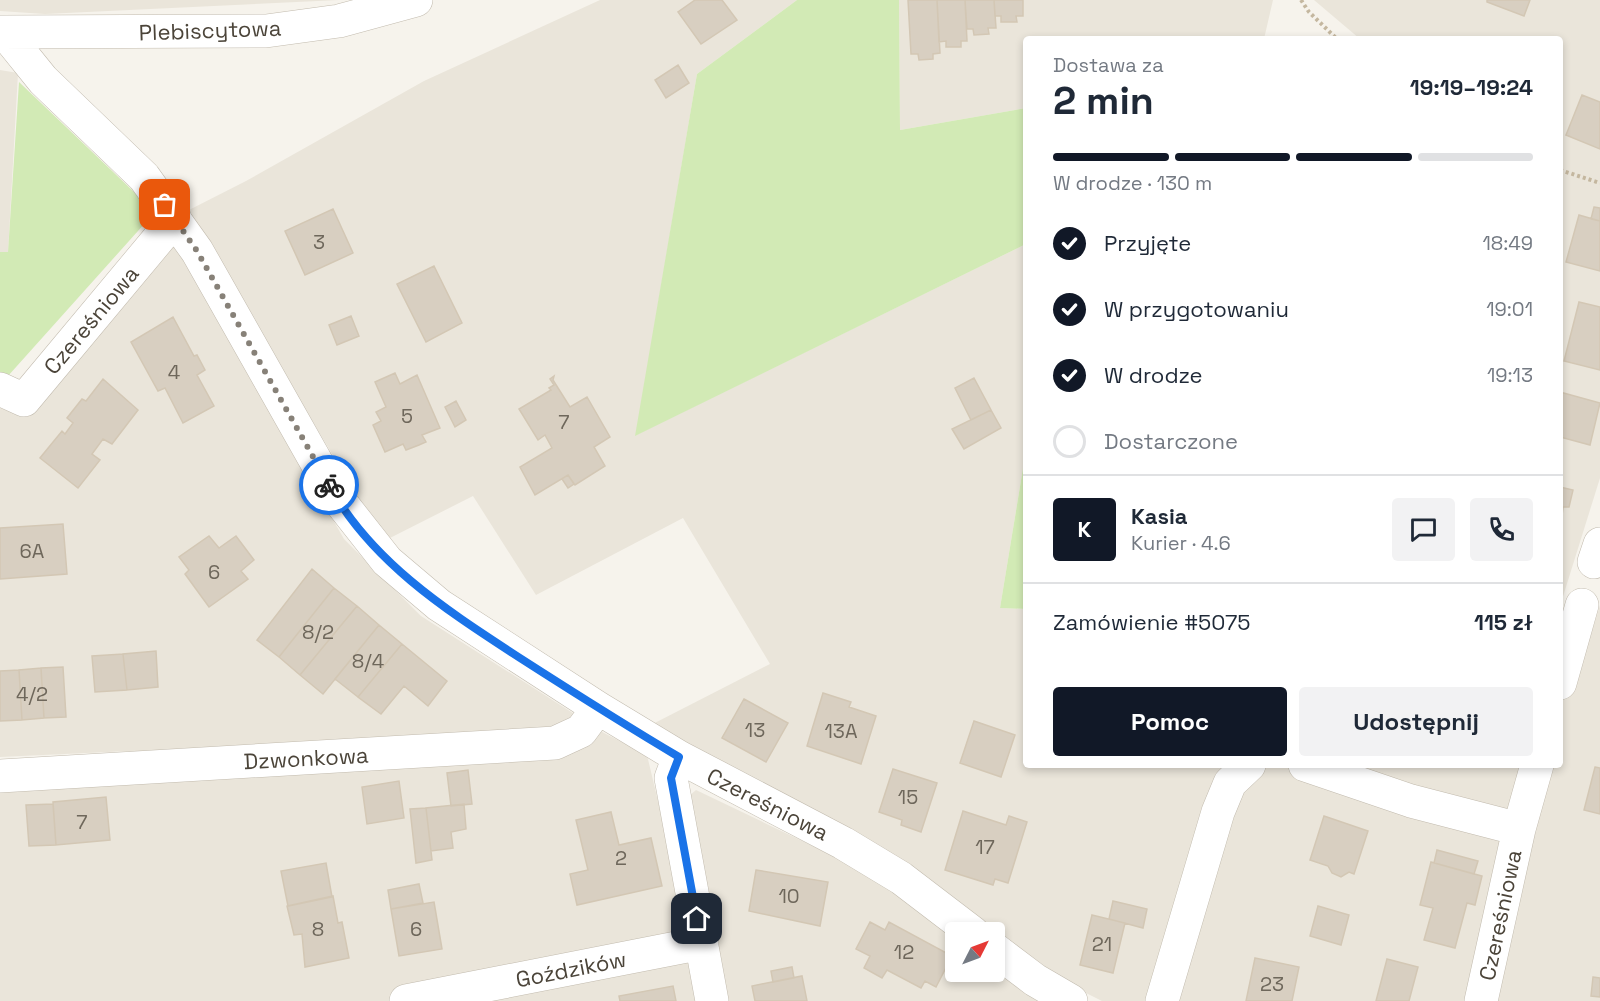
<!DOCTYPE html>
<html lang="pl">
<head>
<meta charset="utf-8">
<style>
	:root { --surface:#fff; --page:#f2f2f3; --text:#1f2937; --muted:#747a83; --line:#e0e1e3; --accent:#111827 }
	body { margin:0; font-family:"Space Grotesk",sans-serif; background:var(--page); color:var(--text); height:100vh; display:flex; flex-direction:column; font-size:22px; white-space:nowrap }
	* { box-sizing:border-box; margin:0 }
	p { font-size:20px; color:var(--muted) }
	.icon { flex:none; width:33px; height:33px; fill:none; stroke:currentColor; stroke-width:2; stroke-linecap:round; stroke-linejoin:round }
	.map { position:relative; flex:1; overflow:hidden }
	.sheet { position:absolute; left:1023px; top:36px; width:540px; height:732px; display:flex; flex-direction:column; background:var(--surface); border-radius:6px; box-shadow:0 3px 9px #0003 }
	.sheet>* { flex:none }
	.needle { width:39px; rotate:48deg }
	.buttons { position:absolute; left:945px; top:922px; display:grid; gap:12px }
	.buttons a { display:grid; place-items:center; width:60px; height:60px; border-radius:6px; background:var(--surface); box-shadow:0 3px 9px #0003; font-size:30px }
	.pin { position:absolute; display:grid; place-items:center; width:51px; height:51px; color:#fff; margin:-26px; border-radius:12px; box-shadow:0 3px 9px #0006 }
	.courier { position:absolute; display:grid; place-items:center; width:60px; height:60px; margin:-30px; border:4px solid #1a73e8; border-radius:50%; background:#fff; color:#222; box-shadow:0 2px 8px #0007 }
	.summary em { font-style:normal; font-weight:600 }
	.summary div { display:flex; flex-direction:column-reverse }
	.summary { display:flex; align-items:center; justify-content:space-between; height:102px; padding:0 30px }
	h1 { font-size:39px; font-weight:600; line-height:45px }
	.bar { display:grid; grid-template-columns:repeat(4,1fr); gap:9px 6px; align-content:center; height:72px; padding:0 30px }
	.bar i { height:8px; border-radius:4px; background:var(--line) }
	.bar .active { background:var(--accent) }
	.bar p { grid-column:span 4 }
	.line { display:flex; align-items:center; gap:15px; padding:0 30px; border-top:2px solid var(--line) }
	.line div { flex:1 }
	.round { display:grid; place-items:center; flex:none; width:63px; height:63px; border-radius:6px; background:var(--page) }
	ol { padding:0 30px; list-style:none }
	li { display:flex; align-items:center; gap:18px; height:66px }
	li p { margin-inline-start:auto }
	li .icon { padding:6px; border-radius:50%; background:var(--accent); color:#fff; stroke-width:4 }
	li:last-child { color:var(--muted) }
	li i { width:33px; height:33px; border:3px solid var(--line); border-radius:50% }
	.button { display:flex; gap:12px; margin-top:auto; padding:12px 30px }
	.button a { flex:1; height:69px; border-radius:6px; background:var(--accent); color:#fff; font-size:24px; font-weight:600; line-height:69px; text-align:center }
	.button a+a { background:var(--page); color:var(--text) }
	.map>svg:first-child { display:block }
	.residential { fill:#eae5da }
	.green { fill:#d2eab5 }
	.building { fill:#d8cfc1; stroke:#d3c7b4; stroke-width:1.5 }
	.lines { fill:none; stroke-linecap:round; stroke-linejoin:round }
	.minor-casing { stroke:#c2bbae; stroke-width:34 }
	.path { stroke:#c4b79f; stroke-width:4; stroke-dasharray:3 3; stroke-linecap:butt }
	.minor { stroke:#fff; stroke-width:33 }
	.done { stroke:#878178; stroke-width:6; stroke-dasharray:0 10.8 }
	.route { stroke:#1a73e8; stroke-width:8 }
	.labels { text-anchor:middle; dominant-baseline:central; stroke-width:4.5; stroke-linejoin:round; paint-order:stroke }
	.number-label { font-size:20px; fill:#6e675b }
	.street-label { font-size:22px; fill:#4b4439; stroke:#fff }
</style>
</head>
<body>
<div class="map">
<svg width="1600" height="1001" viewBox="0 0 1600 1001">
	<rect width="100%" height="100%" fill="#f6f3ec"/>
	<path class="residential" d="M0 0H339L45 14 0 11Z
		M600 0H797L697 74 636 435 1026 244V450L1000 608 1026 609V765H1560V619L1593 628 1600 605V1001H1102L1016 958 994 933H980L641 730 770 664 683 518 536 595 473 496 384 541 187 211 246 181 424 81Z
		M899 0H1273L1264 39H1026V108L900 130Z
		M1314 0H1600V478L1560 606V39H1360Z
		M0 70 18 73 8 253 0 252Z
		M174 242 344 539 421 616 604 733 647 755 687 923 702 1001H0V786L98 776 129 751 0 757V405L27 417Z
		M696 790 840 859 916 907 955 938 956 972H994L995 968 1040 1001H721L682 802Z"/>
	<path class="green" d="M797 0H899L900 130 1026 108V244L635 436 697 74Z
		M19 82 155 212 8 376 0 372V252H8Z
		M1026 450V609L1000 608Z"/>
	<path class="building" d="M695 0H722L737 20 701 44 678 12Z
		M908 0H937L940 53 933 54V59L919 60 918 54H911Z
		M937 0H965L967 41H961V47H946V41L939 42Z
		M965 0H994L996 28H988L989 34 974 35 973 29H967Z
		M994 0H1023V16H1016L1017 22H1001V16H995Z
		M1487 0H1530L1524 16 1487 2Z
		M678 65 689 83 666 98 655 80Z
		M1582 95 1600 102V149L1566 135Z
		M1594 207 1600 208V221L1591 219Z
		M333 209 353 253 305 275 285 231Z
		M1579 215 1600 221V271L1566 262Z
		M434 266 462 323 426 342 397 284Z
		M1579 302 1600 307V370L1564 361Z
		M351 316 359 336 337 345 329 325Z
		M173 317 194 356 197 355 205 370 197 375 214 406 183 423 165 388 158 391 131 342Z
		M395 373 400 384 417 375 440 428 422 435 426 442 419 445 406 450 403 444 385 452 373 425 381 421 376 412 386 407 375 382Z
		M554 376 553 380 570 407 587 397 610 437 594 447 605 466 575 485 568 475 535 495 520 467 552 448 545 435 538 440 519 409 551 390 549 388 554 385 550 379Z
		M974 378 991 410 971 420 955 388Z
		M103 379 138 410 112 444 103 439 92 454 100 460 78 488 40 458 62 431 65 434 73 423 67 418 82 399 86 401Z
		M1560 392 1600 403 1590 445 1560 437Z
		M456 401 466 420 455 427 445 407Z
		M991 410 1001 428 964 449 952 429Z
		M568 475 574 484 568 488 562 479Z
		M1560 487 1573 490 1569 507H1563L1560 533Z
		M63 524 67 574 0 579V528Z
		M209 536 219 548 236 536 254 560 241 571 248 579 209 607 185 574 189 570 179 557Z
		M312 569 334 588 279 657 257 640Z
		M334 588 357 606 300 675 279 657Z
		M357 606 379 625 323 694 300 675Z
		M379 625 402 644 358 697 335 679Z
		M402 644 447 681 428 706 404 686 381 714 358 697Z
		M156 651 158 687 127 690 123 654Z
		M123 654 127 690 95 692 92 656Z
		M63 667 66 717 44 718 41 668Z
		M41 668 44 718 22 720 19 670Z
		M19 670 22 720 0 721V671Z
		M823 693 851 702 849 707 876 716 861 764 807 746Z
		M744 699 788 723 766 762 722 738Z
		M974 721 1015 735 1001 777 960 763Z
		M1595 767 1600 768V814L1584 810Z
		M893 769 937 783 921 832 901 825 902 820 879 812Z
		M468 770 472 804 451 806 447 773Z
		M399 781 404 818 367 824 362 787Z
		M106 797 110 840 56 845 53 802Z
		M53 804 56 845 29 846 26 805Z
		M464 804 466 829 451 832 453 848 431 851 426 808Z
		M426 808 432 860 416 863 410 809Z
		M963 811 1006 825 1009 816 1027 822 1008 883 995 879 993 885 945 870Z
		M611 812 619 845 651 838 662 886 577 905 570 874 588 870 576 820Z
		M1324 816 1368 831 1354 874 1349 872 1341 877 1332 873 1328 866 1310 860Z
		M1437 850 1478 861 1474 874 1434 863Z
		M1431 862 1482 876 1475 905 1467 903 1455 948 1424 940 1433 908 1420 905Z
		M326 863 332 897 288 906 281 871Z
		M756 870 828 882 820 926 749 911Z
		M419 884 423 903 391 909 388 890Z
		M333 896 338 923 342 922 349 958 305 967 302 934 294 935 287 906Z
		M1113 901 1147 909 1143 928 1109 919Z
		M434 902 442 949 399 956 391 909Z
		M1318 906 1349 915 1341 945 1310 936Z
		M1092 915 1125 923 1113 973 1080 965Z
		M870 922 885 930 889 922 952 956 936 987 925 981 921 988 887 970 882 978 864 968 870 956 856 949Z
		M1255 958 1299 967 1292 1001H1246Z
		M1387 959 1418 967 1409 1001H1376Z
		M792 967 794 978 773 982 771 971Z
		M802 976 807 1001H755L752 986Z
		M1593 977 1600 978V997L1591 996Z
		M673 986 676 1001H620L619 996Z"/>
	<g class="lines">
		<defs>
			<path id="minor" d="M0 32 266 31 339 21 416 0
				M5 33 43 80 144 177 197 251 335 495 387 561 439 605 598 708 679 757 843 843 901 878 973 933
				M0 389 24 400 175 219
				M1594 562 1600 544
				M1560 683 1582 605
				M679 757 671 778 712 1001
				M1305 765 1411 801 1519 829
				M0 776 555 743 581 731 598 708
				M994 949 1035 980 1071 1001
				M406 1001 702 943
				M1162 1001 1218 812 1230 783 1249 765
				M1481 1001 1519 829 1537 765"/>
		</defs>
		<use href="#minor" class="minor-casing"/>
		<path class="path" d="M1301 0 1309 12 1337 39
			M1560 170 1600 183"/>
		<use href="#minor" class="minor"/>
	</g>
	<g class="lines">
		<path class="done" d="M165 205 197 251 329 485"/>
		<path class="route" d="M329 485C372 563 448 611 520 658 573 692 625 725 679 757L671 778 697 919"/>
	</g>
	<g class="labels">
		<g class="number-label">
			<text x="319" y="242">3</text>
			<text x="174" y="372">4</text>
			<text x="407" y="416">5</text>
			<text x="564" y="422">7</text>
			<text x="32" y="551">6A</text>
			<text x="214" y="572">6</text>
			<text x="318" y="632">8/2</text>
			<text x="368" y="661">8/4</text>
			<text x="32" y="694">4/2</text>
			<text x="755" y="730">13</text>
			<text x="841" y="731">13A</text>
			<text x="908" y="797">15</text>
			<text x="82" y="822">7</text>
			<text x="985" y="847">17</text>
			<text x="621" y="858">2</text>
			<text x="789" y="896">10</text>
			<text x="318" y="929">8</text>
			<text x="416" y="929">6</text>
			<text x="1102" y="944">21</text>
			<text x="904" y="952">12</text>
			<text x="1272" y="984">23</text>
		</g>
		<g class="street-label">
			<text transform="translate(210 30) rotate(-2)">Plebiscytowa</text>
			<text transform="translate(91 320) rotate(-50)">Czereśniowa</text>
			<text transform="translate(306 758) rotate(-3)">Dzwonkowa</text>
			<text transform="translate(768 804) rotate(27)">Czereśniowa</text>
			<text transform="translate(1500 915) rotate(-78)">Czereśniowa</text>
			<text transform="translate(571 969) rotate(-11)">Goździków</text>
		</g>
	</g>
</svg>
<div class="buttons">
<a><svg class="needle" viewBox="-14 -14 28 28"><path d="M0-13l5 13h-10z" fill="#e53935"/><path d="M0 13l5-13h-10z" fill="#747a83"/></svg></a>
</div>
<div class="pin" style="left:165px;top:205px;background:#ea580c"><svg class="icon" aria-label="bag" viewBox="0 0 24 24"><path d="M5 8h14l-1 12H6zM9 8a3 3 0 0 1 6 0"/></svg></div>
<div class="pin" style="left:697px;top:919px;background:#1f2937"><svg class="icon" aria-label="home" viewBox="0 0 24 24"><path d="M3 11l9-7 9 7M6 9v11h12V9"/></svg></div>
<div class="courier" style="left:329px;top:485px"><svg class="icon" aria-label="bike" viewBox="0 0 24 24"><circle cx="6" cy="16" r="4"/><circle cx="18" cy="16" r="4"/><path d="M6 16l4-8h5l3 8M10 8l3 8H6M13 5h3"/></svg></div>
<section class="sheet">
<div class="summary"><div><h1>2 min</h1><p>Dostawa za</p></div><em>19:19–19:24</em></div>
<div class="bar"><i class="active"></i><i class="active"></i><i class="active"></i><i></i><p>W drodze · 130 m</p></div>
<ol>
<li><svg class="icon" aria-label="check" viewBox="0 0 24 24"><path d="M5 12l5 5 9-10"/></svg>Przyjęte<p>18:49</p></li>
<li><svg class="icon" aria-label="check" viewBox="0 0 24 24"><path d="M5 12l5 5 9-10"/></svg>W przygotowaniu<p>19:01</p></li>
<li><svg class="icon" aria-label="check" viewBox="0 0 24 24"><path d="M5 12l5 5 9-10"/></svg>W drodze<p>19:13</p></li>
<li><i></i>Dostarczone</li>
</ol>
<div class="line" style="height:108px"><b class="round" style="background:var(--accent);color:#fff">K</b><div><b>Kasia</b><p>Kurier · 4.6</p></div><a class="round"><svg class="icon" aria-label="chat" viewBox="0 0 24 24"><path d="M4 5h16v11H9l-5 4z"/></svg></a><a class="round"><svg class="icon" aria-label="phone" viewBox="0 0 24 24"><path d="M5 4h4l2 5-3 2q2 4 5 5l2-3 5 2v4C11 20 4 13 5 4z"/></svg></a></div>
<div class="line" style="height:78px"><div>Zamówienie #5075</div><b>115 zł</b></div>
<div class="button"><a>Pomoc</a><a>Udostępnij</a></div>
</section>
</div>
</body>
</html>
